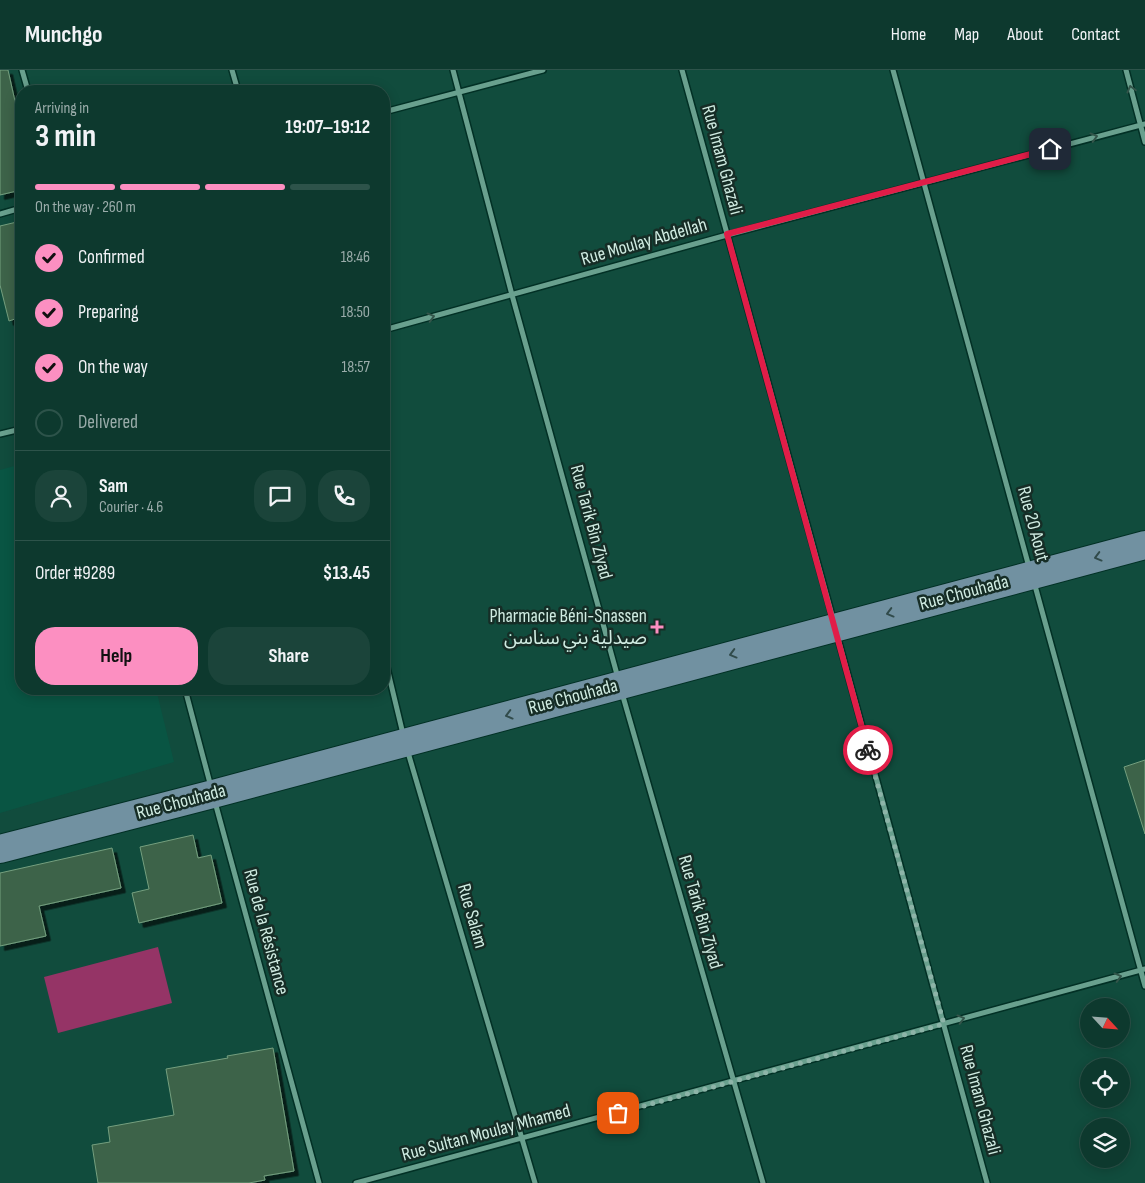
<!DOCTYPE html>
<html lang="en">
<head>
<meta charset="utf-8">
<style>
	:root { --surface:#0d392e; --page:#1b443a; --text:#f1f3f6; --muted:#9aacaa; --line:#2d534a; --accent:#fc8fc1 }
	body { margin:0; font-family:"Sofia Sans Condensed","Noto Sans Arabic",sans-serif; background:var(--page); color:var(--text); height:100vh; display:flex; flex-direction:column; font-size:19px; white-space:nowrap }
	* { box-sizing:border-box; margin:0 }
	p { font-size:16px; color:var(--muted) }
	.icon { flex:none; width:28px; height:28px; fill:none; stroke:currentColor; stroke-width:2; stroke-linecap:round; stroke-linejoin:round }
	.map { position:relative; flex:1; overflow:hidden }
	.drawer { position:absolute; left:15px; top:15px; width:375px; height:610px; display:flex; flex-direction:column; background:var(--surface); border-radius:20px; box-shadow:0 2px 12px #0003,0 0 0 1px var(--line) }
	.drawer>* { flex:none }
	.needle { width:32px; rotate:116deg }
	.fabs { position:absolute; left:1080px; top:928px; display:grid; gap:10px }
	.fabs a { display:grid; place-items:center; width:50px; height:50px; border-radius:50%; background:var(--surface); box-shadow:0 2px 12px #0003,0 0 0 1px var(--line); font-size:25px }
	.pin { position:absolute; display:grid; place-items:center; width:42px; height:42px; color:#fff; margin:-21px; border-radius:10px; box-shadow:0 2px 8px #0006 }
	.courier { position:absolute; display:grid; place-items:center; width:50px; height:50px; margin:-25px; border:4px solid #e11d48; border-radius:50%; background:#fff; color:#222; box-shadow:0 1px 6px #0007 }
	.head em { font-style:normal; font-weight:700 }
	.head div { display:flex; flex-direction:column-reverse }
	.head { display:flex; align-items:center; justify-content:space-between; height:85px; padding:0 20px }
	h1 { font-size:32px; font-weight:700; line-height:38px }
	.bar { display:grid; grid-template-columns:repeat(4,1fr); gap:8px 5px; align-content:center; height:60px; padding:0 20px }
	.bar i { height:6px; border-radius:4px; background:var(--line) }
	.bar .on { background:var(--accent) }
	.bar p { grid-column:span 4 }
	.line { display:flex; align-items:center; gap:12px; padding:0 20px; border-top:1px solid var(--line) }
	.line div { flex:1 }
	.round { display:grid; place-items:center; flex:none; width:52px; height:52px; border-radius:20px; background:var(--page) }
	ol { padding:0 20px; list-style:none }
	li { display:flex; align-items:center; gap:15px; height:55px }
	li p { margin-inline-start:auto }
	li .icon { padding:5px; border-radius:50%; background:var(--accent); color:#111; stroke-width:4 }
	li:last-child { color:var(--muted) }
	li i { width:28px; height:28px; border:2px solid var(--line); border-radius:50% }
	.button { display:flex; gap:10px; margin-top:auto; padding:10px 20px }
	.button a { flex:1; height:58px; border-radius:20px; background:var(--accent); color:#111; font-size:20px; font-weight:700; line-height:58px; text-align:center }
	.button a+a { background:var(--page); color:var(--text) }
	header { display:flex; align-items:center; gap:30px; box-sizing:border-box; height:70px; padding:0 25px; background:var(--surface); border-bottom:1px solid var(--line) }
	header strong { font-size:24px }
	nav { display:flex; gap:28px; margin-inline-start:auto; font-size:18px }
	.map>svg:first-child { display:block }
	.built { fill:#095543 }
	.green { fill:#953466 }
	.building { fill:#3d6448; stroke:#759f7f; filter:url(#shadow) }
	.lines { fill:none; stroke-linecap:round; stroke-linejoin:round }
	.street-casing { stroke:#023025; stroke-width:8 }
	.secondary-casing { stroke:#023025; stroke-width:30 }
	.street { stroke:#69a08e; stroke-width:5 }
	.secondary { stroke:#7191a1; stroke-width:28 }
	.oneway { stroke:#33554a }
	.oneway2 { stroke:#314b4b }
	.done { stroke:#8db4a8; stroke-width:5; stroke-dasharray:0 9 }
	.route { stroke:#e11d48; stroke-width:6 }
	.poi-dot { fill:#fc8fc1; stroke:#162d26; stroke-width:2 }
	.labels { text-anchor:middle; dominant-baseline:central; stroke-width:5; stroke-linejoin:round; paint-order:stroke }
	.street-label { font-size:19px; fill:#d0ece2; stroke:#162d26 }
	.poi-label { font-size:19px; fill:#d0ece2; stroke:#162d26; text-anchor:end }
</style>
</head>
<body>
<header>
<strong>Munchgo</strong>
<nav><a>Home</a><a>Map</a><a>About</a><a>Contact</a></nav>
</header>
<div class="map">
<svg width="1145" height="1113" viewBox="0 0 1145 1113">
	<defs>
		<filter id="shadow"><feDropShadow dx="4.5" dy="4.5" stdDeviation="0" flood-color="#0009"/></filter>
	</defs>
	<rect width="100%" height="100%" fill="#114c3d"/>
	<path class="built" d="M21 394V619H156L174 692 0 743V400Z"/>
	<path class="green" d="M158 877 172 933 58 963 44 907Z"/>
	<path class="building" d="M0 0H8L21 58V100H17L21 120 0 125Z
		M21 151V267L19 268 15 249 9 251 0 215V156Z
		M1145 690V764L1124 697Z
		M193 765 198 788 211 785 222 833 139 853 132 823 149 819 140 777Z
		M112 778 121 818 39 836 46 866 0 876V803Z
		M273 978 294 1101 264 1106 265 1110 249 1113H98L92 1075 110 1072 108 1057 174 1045 166 999 228 988 227 986Z"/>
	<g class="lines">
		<defs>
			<path id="street" d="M22 0 28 21
				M232 0 238 21
				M453 0 512 225 618 608
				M682 0 833 549
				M893 0 1029 497
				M1126 0 1145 72
				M384 42 543 0
				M0 144 21 138
				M384 260 727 165 1145 54
				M0 364 21 359
				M1034 512 1145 916
				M837 565 987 1113
				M384 585 403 664
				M185 619 211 717
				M622 623 763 1113
				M407 679 535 1113
				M215 732 319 1113
				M356 1113 1145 899"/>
			<path id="secondary" d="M0 779 213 724 1145 475"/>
		</defs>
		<use href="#street" class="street-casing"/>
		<use href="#secondary" class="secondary-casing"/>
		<use href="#street" class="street"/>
		<use href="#secondary" class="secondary"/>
	</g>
	<defs><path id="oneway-chevron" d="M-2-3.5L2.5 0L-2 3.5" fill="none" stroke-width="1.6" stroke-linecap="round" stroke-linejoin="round" transform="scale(1.25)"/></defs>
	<g class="oneway">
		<use href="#oneway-chevron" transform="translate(1131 19) rotate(-105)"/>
		<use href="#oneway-chevron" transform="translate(1094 67) rotate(-15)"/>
		<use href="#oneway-chevron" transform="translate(431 247) rotate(-15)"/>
		<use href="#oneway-chevron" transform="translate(1118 907) rotate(-15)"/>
		<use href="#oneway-chevron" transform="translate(961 949) rotate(-15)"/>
	</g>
	<g class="oneway2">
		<use href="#oneway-chevron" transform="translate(1098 487) rotate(165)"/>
		<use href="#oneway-chevron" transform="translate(890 543) rotate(165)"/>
		<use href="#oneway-chevron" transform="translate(733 584) rotate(165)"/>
		<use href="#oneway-chevron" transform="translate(509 645) rotate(165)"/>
	</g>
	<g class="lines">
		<path class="done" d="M618 1043 944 954 868 680"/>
		<path class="route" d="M868 680 727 164 1050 79"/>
	</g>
	<path class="poi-dot" d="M654.5 549.5h5v5h5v5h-5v5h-5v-5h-5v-5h5z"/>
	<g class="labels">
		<g class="street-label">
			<text transform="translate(722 90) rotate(75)">Rue Imam Ghazali</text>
			<text transform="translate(644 172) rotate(-16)">Rue Moulay Abdellah</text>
			<text transform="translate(591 452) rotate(75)">Rue Tarik Bin Ziyad</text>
			<text transform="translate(1033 454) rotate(75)">Rue 20 Aout</text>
			<text transform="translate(964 523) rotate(-15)">Rue Chouhada</text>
			<text transform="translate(573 627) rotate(-15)">Rue Chouhada</text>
			<text transform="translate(181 732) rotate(-15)">Rue Chouhada</text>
			<text transform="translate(700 842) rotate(74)">Rue Tarik Bin Ziyad</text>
			<text transform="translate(472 846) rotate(74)">Rue Salam</text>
			<text transform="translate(266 862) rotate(75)">Rue de la Résistance</text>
			<text transform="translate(980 1030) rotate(75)">Rue Imam Ghazali</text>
			<text transform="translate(486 1063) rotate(-15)">Rue Sultan Moulay Mhamed</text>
		</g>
		<g class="poi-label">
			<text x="647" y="546">Pharmacie Béni-Snassen<tspan x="647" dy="22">صيدلية بني سناسن</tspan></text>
		</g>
	</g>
</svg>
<div class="fabs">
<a><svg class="needle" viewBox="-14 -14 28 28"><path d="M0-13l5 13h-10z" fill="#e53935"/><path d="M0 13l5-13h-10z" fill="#9aacaa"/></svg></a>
<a><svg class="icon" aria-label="locate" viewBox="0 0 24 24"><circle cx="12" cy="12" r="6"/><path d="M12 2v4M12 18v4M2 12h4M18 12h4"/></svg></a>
<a><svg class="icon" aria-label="layers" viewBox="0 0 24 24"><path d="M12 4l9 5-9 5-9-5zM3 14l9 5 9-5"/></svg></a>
</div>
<div class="pin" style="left:618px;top:1043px;background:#ea580c"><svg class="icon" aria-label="bag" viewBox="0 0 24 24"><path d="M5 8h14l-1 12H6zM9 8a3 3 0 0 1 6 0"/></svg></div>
<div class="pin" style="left:1050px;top:79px;background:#1f2937"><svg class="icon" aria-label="home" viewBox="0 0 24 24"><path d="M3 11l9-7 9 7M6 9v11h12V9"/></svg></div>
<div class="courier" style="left:868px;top:680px"><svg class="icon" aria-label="bike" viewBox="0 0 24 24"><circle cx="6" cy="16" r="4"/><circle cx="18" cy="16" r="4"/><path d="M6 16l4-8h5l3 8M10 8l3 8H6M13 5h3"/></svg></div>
<section class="drawer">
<div class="head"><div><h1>3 min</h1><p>Arriving in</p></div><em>19:07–19:12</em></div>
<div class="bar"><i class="on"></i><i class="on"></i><i class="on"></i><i></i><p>On the way · 260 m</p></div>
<ol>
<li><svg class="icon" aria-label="check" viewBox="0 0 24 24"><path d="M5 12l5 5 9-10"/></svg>Confirmed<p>18:46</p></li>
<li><svg class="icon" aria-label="check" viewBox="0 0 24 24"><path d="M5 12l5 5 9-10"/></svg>Preparing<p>18:50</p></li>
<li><svg class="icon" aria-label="check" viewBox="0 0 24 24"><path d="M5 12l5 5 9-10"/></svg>On the way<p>18:57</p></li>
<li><i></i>Delivered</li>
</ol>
<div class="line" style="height:90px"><a class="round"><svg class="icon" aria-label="person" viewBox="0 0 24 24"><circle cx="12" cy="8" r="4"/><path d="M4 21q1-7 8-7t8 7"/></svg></a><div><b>Sam</b><p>Courier · 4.6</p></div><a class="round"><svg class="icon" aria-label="chat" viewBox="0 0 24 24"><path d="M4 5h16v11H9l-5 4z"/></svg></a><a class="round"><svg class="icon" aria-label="phone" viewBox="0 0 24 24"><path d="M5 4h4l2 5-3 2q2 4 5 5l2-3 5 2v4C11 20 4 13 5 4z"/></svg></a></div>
<div class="line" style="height:65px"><div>Order #9289</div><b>$13.45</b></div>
<div class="button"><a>Help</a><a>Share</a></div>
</section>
</div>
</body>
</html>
